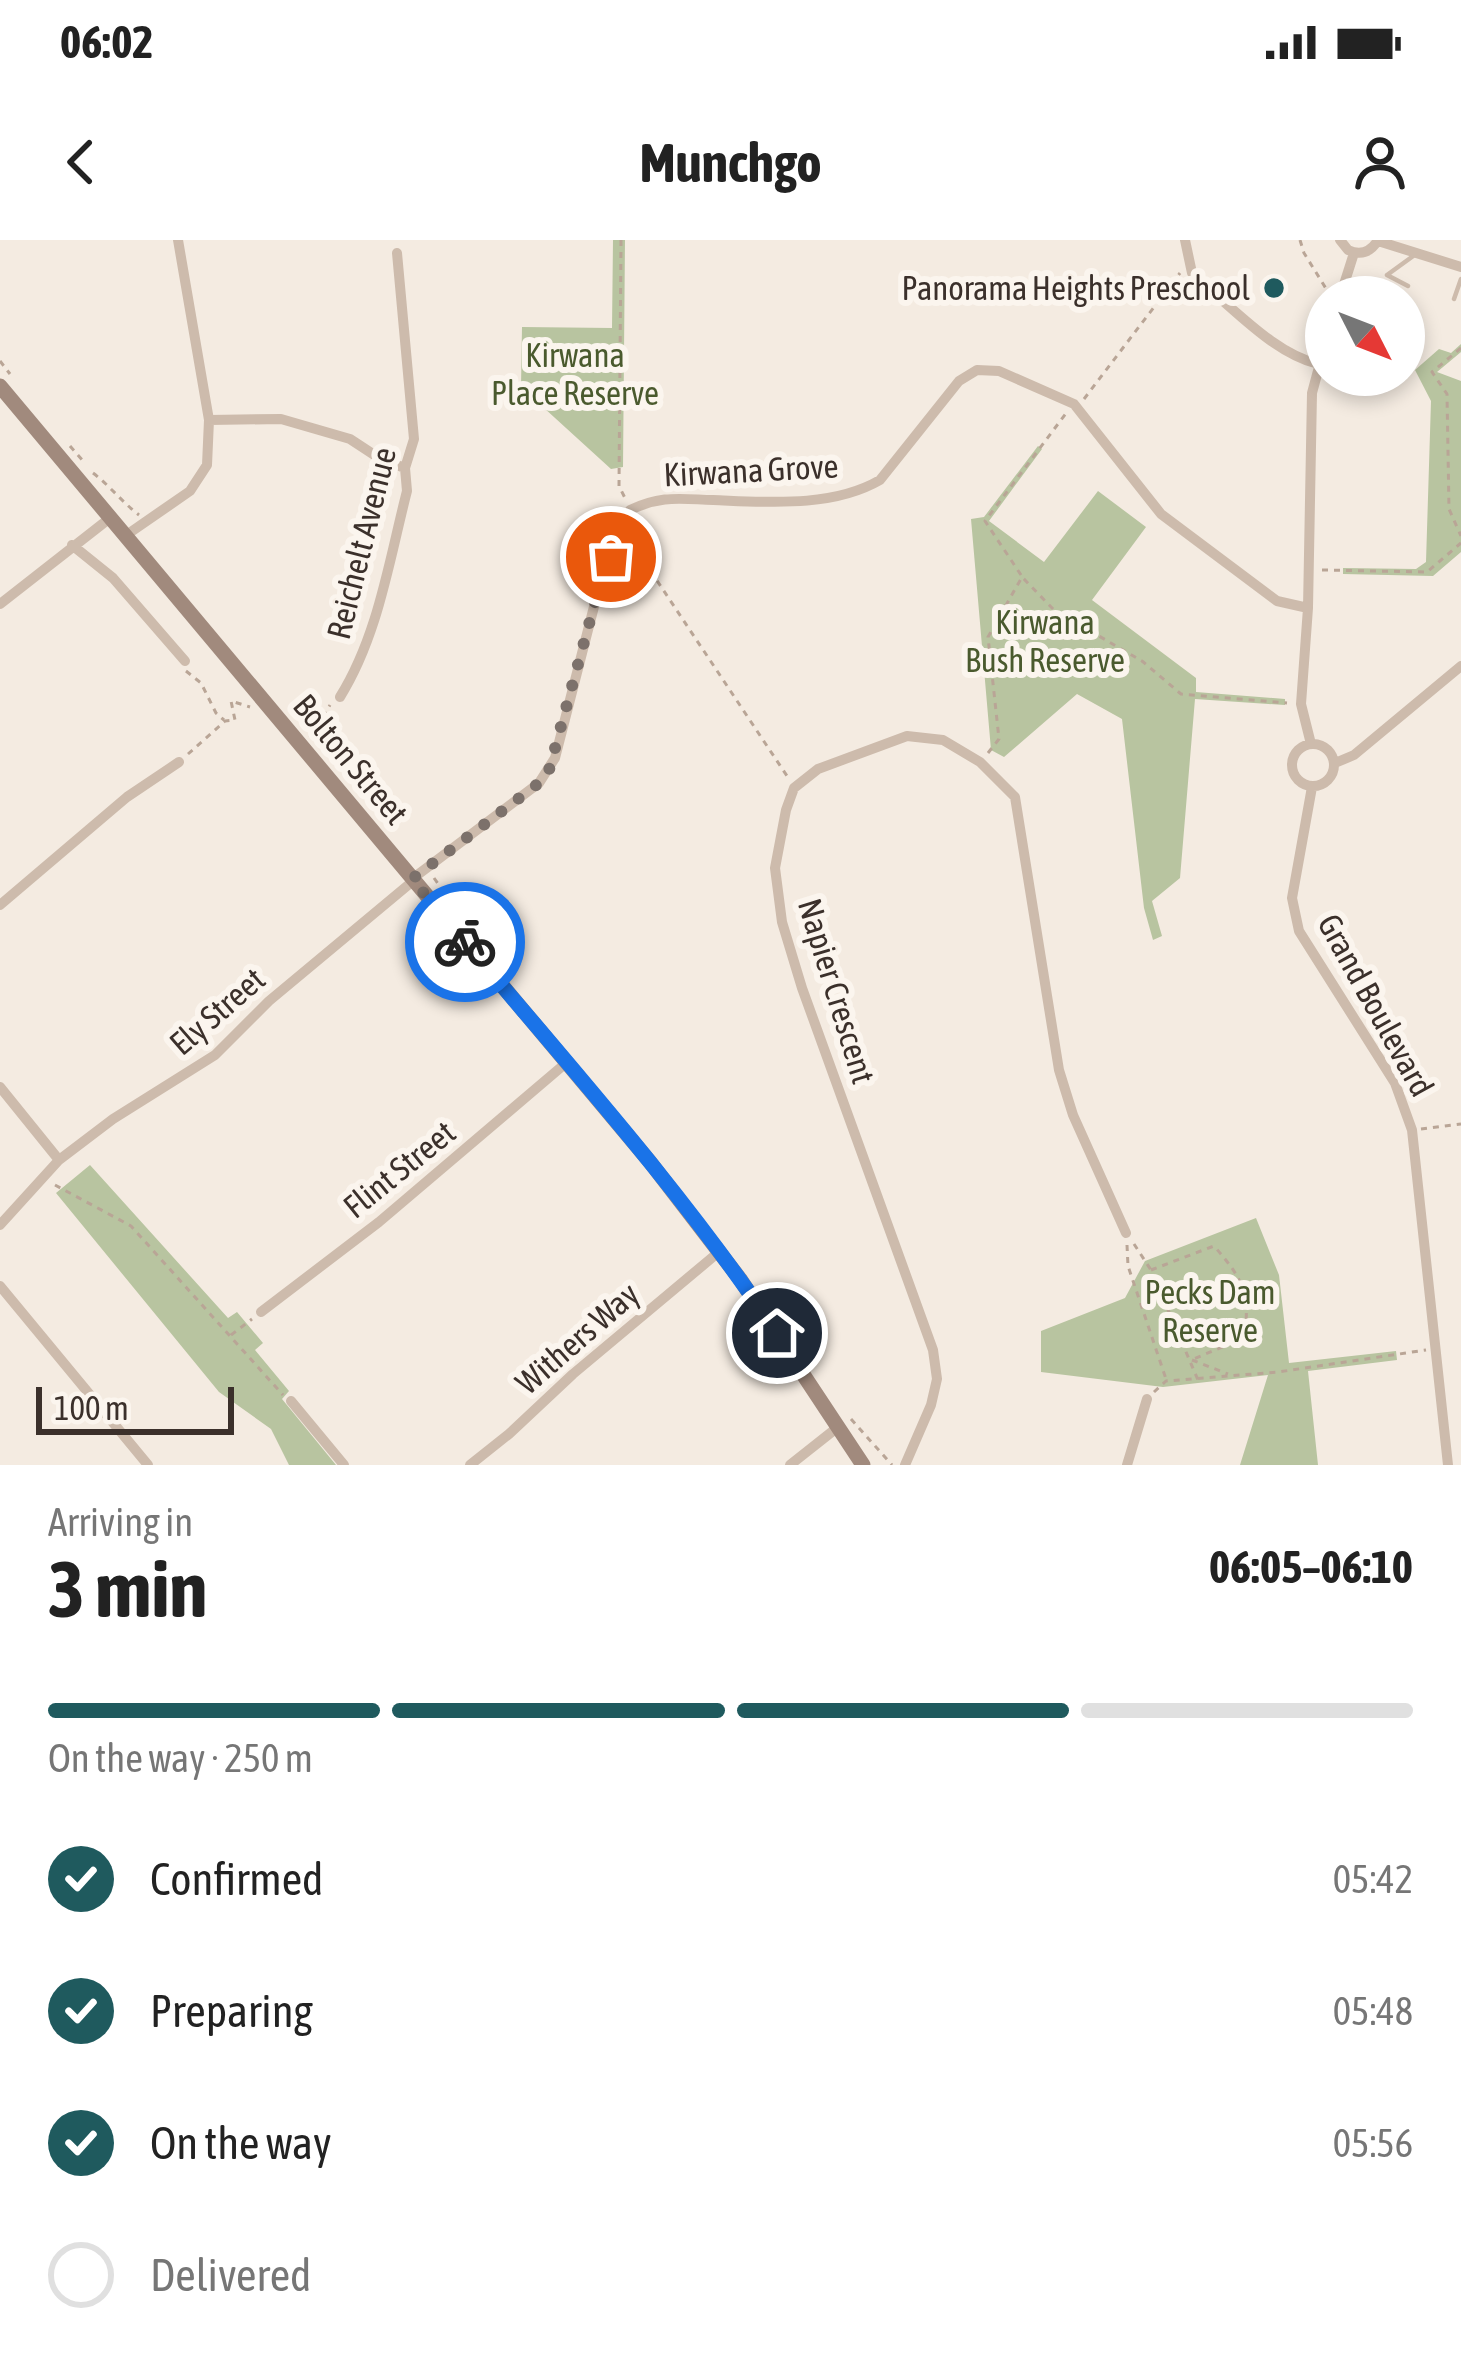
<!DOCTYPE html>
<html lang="en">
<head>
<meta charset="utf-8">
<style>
	:root { --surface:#fff; --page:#f6f6f6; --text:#222; --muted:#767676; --line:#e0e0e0; --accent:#1f5a5e }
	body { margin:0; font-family:"Asap Condensed",sans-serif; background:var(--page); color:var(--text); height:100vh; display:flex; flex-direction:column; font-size:45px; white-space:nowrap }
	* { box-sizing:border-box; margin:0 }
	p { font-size:39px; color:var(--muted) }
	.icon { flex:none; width:66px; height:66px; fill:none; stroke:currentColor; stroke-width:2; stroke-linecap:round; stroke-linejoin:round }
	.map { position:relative; height:1225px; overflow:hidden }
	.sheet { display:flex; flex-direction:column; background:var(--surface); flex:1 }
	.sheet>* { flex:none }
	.needle { width:78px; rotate:132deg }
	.tools { position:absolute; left:1305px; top:36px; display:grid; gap:24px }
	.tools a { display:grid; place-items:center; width:120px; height:120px; border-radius:50%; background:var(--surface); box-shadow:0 6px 18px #0003; font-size:60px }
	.scale { position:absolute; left:36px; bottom:30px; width:198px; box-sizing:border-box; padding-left:12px; border:6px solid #3b302b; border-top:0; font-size:33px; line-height:42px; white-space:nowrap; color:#3b302b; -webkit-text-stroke:9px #fbf5ee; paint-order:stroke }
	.pin { position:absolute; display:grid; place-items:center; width:102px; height:102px; color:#fff; margin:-51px; border:6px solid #fff; border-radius:50%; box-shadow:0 3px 12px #0007 }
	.courier { position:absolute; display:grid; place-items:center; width:120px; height:120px; margin:-60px; border:9px solid #1a73e8; border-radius:50%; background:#fff; color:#222; box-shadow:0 3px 15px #0007 }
	.overview em { font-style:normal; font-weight:700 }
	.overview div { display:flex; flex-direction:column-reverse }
	.overview { display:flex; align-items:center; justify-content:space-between; height:204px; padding:0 48px }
	h1 { font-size:78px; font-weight:700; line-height:90px }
	.bar { display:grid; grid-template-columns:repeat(4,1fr); gap:18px 12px; align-content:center; height:144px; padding:0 48px }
	.bar i { height:15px; border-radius:9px; background:var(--line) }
	.bar .selected { background:var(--accent) }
	.bar p { grid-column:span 4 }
	ol { padding:0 48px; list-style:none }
	li { display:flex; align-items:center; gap:36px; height:132px }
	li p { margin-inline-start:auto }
	li .icon { padding:12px; border-radius:50%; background:var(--accent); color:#fff; stroke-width:4 }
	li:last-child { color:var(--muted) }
	li i { width:66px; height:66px; border:6px solid var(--line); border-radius:50% }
	.status { display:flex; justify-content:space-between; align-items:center; height:84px; padding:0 60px; background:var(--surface); direction:ltr }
	.status svg { height:33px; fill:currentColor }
	header { display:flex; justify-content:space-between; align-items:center; height:156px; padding:0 48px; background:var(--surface); font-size:54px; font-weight:700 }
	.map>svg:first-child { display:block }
	.green { fill:#b8c4a0 }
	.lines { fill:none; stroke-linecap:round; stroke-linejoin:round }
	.path { stroke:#b9a596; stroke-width:3; stroke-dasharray:6 6; stroke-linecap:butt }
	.service { stroke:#cdbbac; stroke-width:4.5 }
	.minor { stroke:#cdbbac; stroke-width:10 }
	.secondary { stroke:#a18a7d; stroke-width:15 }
	.done { stroke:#7c716b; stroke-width:12; stroke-dasharray:0 21.6 }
	.route { stroke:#1a73e8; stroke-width:15 }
	.poi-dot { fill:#1f5a5e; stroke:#fbf5ee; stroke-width:4.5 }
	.labels { text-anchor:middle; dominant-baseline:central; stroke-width:12; stroke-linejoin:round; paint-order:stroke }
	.poi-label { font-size:33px; fill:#3b302b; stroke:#fbf5ee; text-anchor:end }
	.park-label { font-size:33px; fill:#4a5a2e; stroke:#fbf5ee }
	.street-label { font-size:33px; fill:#3b302b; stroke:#fbf5ee }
</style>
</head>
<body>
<div class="status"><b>06:02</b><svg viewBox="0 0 49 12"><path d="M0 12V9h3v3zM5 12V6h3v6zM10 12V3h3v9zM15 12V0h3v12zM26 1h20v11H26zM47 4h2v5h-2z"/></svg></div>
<header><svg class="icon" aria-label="back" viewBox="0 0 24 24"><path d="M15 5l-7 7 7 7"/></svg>Munchgo<svg class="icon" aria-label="person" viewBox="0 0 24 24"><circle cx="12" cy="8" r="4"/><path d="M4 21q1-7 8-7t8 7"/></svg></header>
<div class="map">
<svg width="1461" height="1225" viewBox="0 0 1461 1225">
	<rect width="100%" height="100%" fill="#f4ebe1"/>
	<path class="green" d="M613 0H625L623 227 611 229 521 147 522 87 612 88Z
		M1461 104V112L1437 132 1461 141V312L1433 336 1343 334V328L1416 329 1426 322 1431 161 1415 130 1439 109 1451 113Z
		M1038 206 1042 209 989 281 1044 322 1098 251 1146 287 1092 360 1196 438V452L1285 459V465L1195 459 1180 638 1152 661 1162 696 1153 700 1144 668 1122 479 1077 454 1004 517 991 510 971 279 984 277Z
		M90 925 228 1078 237 1072 263 1103 255 1110 289 1151 282 1159 336 1225H289L271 1189 219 1152 56 953Z
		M1256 978 1279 1035 1289 1123 1396 1111 1397 1120 1308 1131 1318 1225H1240L1268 1135 1163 1147 1041 1132V1091L1125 1058 1145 1021Z"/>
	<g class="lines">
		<path class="path" d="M621 0 619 246 626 260
			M1300 0 1304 13 1330 55
			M1461 108 1432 132 1447 154 1449 269 1461 296
			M0 121 10 134
			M1084 159 1180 33
			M70 206 83 221
			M93 233C110 246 122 262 139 275
			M618 296 642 318 787 536
			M615 303 626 279
			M1322 330 1427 332 1461 303
			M1021 335 985 281 1067 172
			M186 431 201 443 216 473 224 480
			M310 497 330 465
			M988 513 999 499 988 397 1022 337 1054 370 1142 421 1181 454 1287 463
			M188 514 225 481 235 480 231 461 250 467
			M434 638 446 655
			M1421 889 1461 884
			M55 945 131 986 283 1155
			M1134 1004 1151 1030 1198 1140
			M1127 1005 1128 1026 1166 1139
			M1151 1030 1214 1006C1243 1039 1251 1054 1244 1098L1191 1120
			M231 1095 252 1079
			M1192 1120 1228 1134
			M1154 1152 1166 1141 1278 1132 1426 1110
			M851 1179 892 1225"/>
		<path class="service" d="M1387 35 1416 14
			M1387 35 1408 46
			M1454 59 1461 39"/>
		<path class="minor" d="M1185 0 1192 33 1202 43C1237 71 1274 113 1318 124
			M1340 0 1348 10C1361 16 1371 12 1378 0
			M1378 1 1461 27
			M1340 57 1354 13
			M209 180 281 179 350 199 382 220 405 228
			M630 270C662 255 679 259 713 260 767 262 832 268 880 240L959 141 977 130 999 131 1074 164 1161 274 1277 361 1308 368
			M125 296 190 251 207 225 209 180 178 0
			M72 305 113 338 185 421
			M0 364 110 278
			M340 457C378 396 389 321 407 251L405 228 414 199 397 13
			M1292 525a21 21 0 1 1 42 0a21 21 0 1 1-42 0Z
			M1311 504 1301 464 1308 368 1312 153 1326 101
			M1335 523 1354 515 1461 426
			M1312 547 1292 658 1299 691 1395 843 1412 890 1448 1225
			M412 639 539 543 555 518 597 355 611 317
			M0 665 127 557 179 522
			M0 847 59 920
			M0 985 59 920 113 879 215 815 269 761 413 641
			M0 1046 148 1225
			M261 1072 379 982 566 823
			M291 1161 344 1225
			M470 1225 509 1194 573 1134 720 1011
			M790 1225 838 1187
			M905 1225 931 1165 937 1139 933 1110 802 748 782 682 775 628 786 570 794 548 818 529 907 496 943 500 980 522 1015 557 1059 830 1073 875 1126 993
			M1127 1225 1147 1159"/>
		<path class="secondary" d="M0 146 650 922 740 1039 863 1225"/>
	</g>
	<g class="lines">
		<path class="done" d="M465 702 412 639 539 543 549 530 597 355 611 317"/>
		<path class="route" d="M465 702C572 829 684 954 777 1093"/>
	</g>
	<circle class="poi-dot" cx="1274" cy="48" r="12"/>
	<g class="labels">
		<g class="poi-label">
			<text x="1250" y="48">Panorama Heights Preschool</text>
		</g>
		<g class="park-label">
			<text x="575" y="115">Kirwana<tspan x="575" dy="38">Place Reserve</tspan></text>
			<text x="1045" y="382">Kirwana<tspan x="1045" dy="38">Bush Reserve</tspan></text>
			<text x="1210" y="1052">Pecks Dam<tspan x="1210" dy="38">Reserve</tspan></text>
		</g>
		<g class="street-label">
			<text transform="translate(751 230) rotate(-3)">Kirwana Grove</text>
			<text transform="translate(361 303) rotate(-76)">Reichelt Avenue</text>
			<text transform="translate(351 519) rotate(50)">Bolton Street</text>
			<text transform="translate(837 751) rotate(73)">Napier Crescent</text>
			<text transform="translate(1376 765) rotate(61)">Grand Boulevard</text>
			<text transform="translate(217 771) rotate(-41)">Ely Street</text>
			<text transform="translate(399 929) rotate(-39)">Flint Street</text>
			<text transform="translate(577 1098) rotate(-41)">Withers Way</text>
		</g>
	</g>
</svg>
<div class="tools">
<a><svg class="needle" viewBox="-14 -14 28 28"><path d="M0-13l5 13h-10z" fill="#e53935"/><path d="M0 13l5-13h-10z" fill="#767676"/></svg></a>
</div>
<div class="scale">100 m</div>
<div class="pin" style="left:611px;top:317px;background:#ea580c"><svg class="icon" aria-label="bag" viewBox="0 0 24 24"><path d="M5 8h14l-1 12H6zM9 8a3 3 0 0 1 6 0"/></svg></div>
<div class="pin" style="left:777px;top:1093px;background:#1f2937"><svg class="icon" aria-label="home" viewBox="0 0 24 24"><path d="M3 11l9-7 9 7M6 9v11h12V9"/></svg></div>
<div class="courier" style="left:465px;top:702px"><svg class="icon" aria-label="bike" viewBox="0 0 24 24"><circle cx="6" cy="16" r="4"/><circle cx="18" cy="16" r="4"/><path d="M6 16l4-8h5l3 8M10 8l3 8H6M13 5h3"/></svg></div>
</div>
<section class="sheet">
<div class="overview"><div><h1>3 min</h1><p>Arriving in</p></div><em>06:05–06:10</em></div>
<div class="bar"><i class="selected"></i><i class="selected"></i><i class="selected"></i><i></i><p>On the way · 250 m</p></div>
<ol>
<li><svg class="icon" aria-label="check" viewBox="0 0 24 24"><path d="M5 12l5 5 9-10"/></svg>Confirmed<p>05:42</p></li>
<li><svg class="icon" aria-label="check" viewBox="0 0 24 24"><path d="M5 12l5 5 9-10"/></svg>Preparing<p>05:48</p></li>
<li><svg class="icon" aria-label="check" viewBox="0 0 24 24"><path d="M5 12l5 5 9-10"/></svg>On the way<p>05:56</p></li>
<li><i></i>Delivered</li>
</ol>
</section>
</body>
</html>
